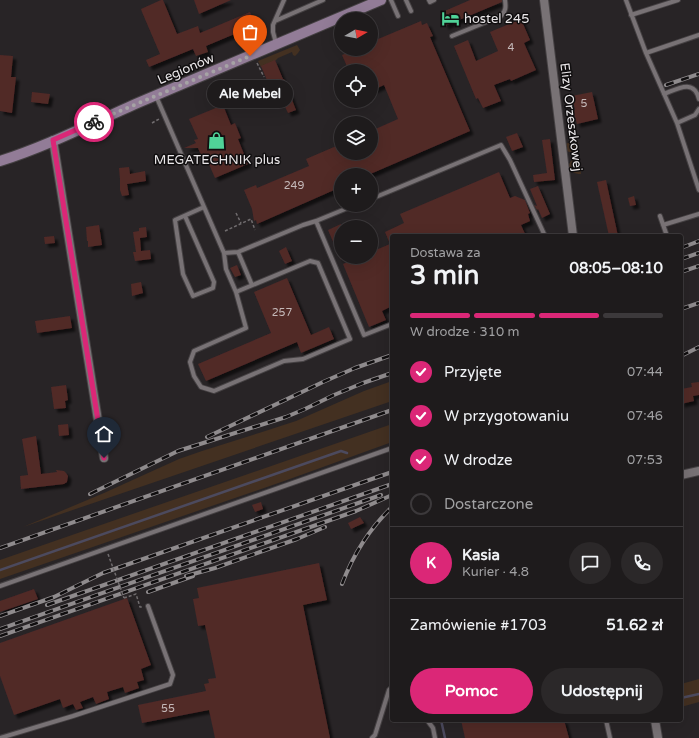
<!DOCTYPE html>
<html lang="pl">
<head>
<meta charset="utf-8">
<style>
	:root { --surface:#1e1b1c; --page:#2b2829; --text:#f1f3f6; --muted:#a1a1a3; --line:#3c393b; --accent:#db2777 }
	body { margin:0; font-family:"Varela Round",sans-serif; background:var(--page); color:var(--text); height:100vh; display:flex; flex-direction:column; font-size:15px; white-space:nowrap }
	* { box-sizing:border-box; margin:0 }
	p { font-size:13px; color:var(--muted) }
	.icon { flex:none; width:22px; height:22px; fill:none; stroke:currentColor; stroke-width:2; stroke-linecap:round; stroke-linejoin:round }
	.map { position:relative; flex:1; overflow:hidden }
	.side { position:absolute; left:390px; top:234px; width:293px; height:488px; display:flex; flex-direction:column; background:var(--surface); border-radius:4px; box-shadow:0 4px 16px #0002,0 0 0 1px var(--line) }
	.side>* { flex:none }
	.needle { width:26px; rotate:80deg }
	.buttons { position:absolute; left:334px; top:12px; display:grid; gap:8px }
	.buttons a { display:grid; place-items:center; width:44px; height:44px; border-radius:50%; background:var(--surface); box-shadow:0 4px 16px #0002,0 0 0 1px var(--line); font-size:20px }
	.pin { position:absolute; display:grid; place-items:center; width:34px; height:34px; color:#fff; margin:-41px -17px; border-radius:50% 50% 50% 0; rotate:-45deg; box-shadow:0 0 4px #0007 }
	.pin .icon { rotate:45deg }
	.courier { position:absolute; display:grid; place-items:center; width:40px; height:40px; margin:-20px; border:3px solid #db2777; border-radius:50%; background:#fff; color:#222; box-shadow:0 1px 5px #0007 }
	.bubble { position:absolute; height:28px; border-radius:14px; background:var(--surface); box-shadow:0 4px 16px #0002,0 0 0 1px var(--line); font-size:13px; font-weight:800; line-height:28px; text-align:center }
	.headline em { font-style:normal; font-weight:800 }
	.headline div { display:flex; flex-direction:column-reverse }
	.headline { display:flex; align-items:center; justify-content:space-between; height:68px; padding:0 20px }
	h1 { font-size:26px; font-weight:800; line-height:30px }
	.bar { display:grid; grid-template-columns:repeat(4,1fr); gap:6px 4px; align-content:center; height:48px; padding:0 20px }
	.bar i { height:5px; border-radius:3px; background:var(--line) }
	.bar .selected { background:var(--accent) }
	.bar p { grid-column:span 4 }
	.line { display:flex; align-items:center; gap:10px; padding:0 20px; border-top:1px solid var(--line) }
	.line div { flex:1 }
	.round { display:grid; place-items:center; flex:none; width:42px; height:42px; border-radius:21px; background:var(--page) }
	ol { padding:0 20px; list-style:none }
	li { display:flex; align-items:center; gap:12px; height:44px }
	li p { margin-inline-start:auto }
	li .icon { padding:4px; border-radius:50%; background:var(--accent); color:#fff; stroke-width:4 }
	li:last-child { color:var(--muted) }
	li i { width:22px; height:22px; border:2px solid var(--line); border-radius:50% }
	.button { display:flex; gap:8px; margin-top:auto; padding:8px 20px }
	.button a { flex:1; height:46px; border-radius:24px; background:var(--accent); color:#fff; font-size:16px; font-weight:800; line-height:46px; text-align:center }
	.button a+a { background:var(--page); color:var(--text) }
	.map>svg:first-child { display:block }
	.green { fill:#433021 }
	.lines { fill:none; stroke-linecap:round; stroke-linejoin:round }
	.stream { stroke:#4c4a5e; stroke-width:2.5 }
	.building { fill:#512927; filter:url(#shadow) }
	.lane-casing { stroke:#454143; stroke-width:6 }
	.street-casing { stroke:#454143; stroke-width:10 }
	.secondary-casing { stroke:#454143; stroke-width:12 }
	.path { stroke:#706c6e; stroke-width:1.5; stroke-dasharray:3 2; stroke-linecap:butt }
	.lane { stroke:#787275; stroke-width:4 }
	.street { stroke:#787275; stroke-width:8 }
	.secondary { stroke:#927c97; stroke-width:10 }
	.rail-casing { stroke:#8f8b8d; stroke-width:4 }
	.rail { stroke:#100e0f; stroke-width:2.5; stroke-dasharray:8; stroke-linecap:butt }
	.path-bridge { stroke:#706c6e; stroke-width:1.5; stroke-dasharray:3 2; stroke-linecap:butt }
	.done { stroke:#a6a3a5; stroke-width:4; stroke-dasharray:0 7.2 }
	.route { stroke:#db2777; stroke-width:5 }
	.labels { text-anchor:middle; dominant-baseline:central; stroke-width:3; stroke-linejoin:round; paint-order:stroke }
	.number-label { font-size:11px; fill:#c4b8b8 }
	.poi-label { font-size:13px; fill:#eae7e9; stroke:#100e0f; text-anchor:start }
	.street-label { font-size:13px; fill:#eae7e9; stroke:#100e0f }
</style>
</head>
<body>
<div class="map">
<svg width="699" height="738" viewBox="0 0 699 738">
	<defs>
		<filter id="shadow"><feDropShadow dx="3.5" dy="3.5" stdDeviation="1" flood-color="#0009"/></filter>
	</defs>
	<rect width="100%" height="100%" fill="#282426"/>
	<path class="green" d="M297 45 300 50 298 53 295 56 293 55 292 52 278 58 275 61 261 67 258 61Z
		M577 140 578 151 569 152 566 150 565 144Z
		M579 158 581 174C574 174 571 172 568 166L571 161Z
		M392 381V401L23 527 104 493 179 459 202 451 259 433 296 421 364 391Z
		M392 424V442L287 480 0 579V560Z
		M699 679V702L681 707V684Z"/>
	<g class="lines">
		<path class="stream" d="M0 570 341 451 347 453
			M681 698 699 694
			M441 720 445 738"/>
	</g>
	<path class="building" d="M161 0H163L177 34 198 26 200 33 250 12 256 25 206 46 208 52 196 56 193 49 149 67 146 60 160 54 142 12 141 9Z
		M194 0H231L199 14Z
		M470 0H502V2L445 26 440 13Z
		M521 19 530 40 524 43 536 70 511 81 510 79 494 85 501 101 483 108 478 98 476 99 454 46 468 40 476 61 498 51 490 32Z
		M421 21 422 25 427 23 433 36 430 37 470 131 368 175H341V187L257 224 256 220 254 221 252 209 244 190 256 185 257 188 309 166 306 159 341 144V153H371V131L398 119 384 85 371 91V71H349L342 55 356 49H371V42Z
		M0 55 13 56 11 77H16L12 113 0 111Z
		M275 60 283 79H284L296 110 288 113 278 92 264 98 260 89 269 85 261 66Z
		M32 92 50 94 48 104 31 102Z
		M592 92 598 119 577 124 573 111 575 110 572 96Z
		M223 105 231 125 235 123 241 138 238 139 248 164 215 178 204 153 201 155 198 148H184L196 143 194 140 198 139 189 119Z
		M517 133 523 147 512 151 506 137Z
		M550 139 555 180 534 182 533 175 547 173 542 140Z
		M129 167 130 174 145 171 146 181 127 184 129 195 122 196 120 190V179L119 168Z
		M499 172 510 198 515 196 525 200 530 213 528 214 530 221 521 225 526 236H392V306L382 311 386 320 369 327 343 264 359 257H371V252L390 244 385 232 404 223 400 214Z
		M606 180 618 236H609L597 182Z
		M538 186 550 214 542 218 538 209 537 210 534 205 537 206 530 189Z
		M634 196 636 205 630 206 628 198Z
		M341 224V260L328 230Z
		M99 225 102 245 88 247V241H87L86 227Z
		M146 227 147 237 140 238 141 251 150 250 151 259 135 261 133 252H136L133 232 139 231V228Z
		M54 236 55 243 45 244 44 237Z
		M286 247 292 261 285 264 279 251Z
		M237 265 241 275 235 277 230 268Z
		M287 278 311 335 329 327 334 339 301 353 297 342 206 381 198 364 271 333 254 292Z
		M141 282 143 293 132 296 131 284Z
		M70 316 72 328 37 333 35 321Z
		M699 382V395L693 396 694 401 681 404V389L692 387 691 383Z
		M66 385 68 400 65 401 66 408 54 409 51 387Z
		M68 424 69 435 59 436 58 425Z
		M36 436 41 474 57 472 56 470 64 471 66 473 68 476 67 482 64 484 21 489 20 476 28 475 22 439Z
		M261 502 263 509 255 512 252 505Z
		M360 517 364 523 351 529 348 523Z
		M319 563 327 600 303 605 330 738H215L209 710 142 723 138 705 206 691 204 684 209 683 208 679 216 678 205 625 198 626 193 599 199 598 197 588Z
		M34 589 38 599 0 612V601Z
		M127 598 151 665 141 669 144 680 137 682 139 688 125 693 123 687 107 692 109 699 96 704 93 697 80 702 83 708 76 710 73 704 63 708 60 699 14 715 0 676V643Z
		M461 720H564L569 738H465Z"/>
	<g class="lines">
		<defs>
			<path id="lane" d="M391 0 398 16
				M406 0 411 11
				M429 0 430 2 434 0
				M626 0 646 53 677 123 699 190
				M631 15 678 0
				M275 21 323 0
				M452 36 501 16C506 11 506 7 505 0
				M276 43 273 32V25L284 0
				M646 53 699 35
				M664 94C677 89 694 78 699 99
				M156 96 224 253 238 252 303 225 316 221 355 205
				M677 123 695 115 699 109
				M371 199 501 145 510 160 545 236
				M185 216 214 282 213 288 193 296 183 274 175 220 204 207
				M660 216 667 236
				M316 221 364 335 392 324
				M663 225 699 214
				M238 252 252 285
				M224 253 226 269 236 292
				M310 261 318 263 350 339 303 359 284 361 214 391 201 387 194 376 190 362 194 351 246 328 236 292Z
				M0 586 392 448
				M427 720 433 728 435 738
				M606 720 610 738
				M0 738 73 716 170 684 173 675 148 606
				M372 738 375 735 389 690 392 687"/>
			<path id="street" d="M544 0 573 236
				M53 140 104 458
				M681 475 699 471
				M655 720 658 738"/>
			<path id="secondary" d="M0 161C48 146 94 122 140 102 221 68 301 34 381 0"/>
		</defs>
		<use href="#lane" class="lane-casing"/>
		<use href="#street" class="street-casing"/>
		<use href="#secondary" class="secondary-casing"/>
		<path class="path" d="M257 63 264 77
			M152 123 159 119
			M236 213 241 223
			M225 231 251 219 255 230
			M124 598 136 594 140 607H142"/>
		<use href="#lane" class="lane"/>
		<use href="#street" class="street"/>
		<use href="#secondary" class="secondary"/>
		<defs>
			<path id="rail" d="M666 85 699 74
				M681 248 699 241
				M681 259 699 253
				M681 272 699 266
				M681 309 699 303
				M681 356 699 347
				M207 437 323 382 355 368 392 355
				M90 494 178 451 286 417 305 409 334 395 363 383 392 373
				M0 548 392 410
				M186 576 215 568 297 539 325 527
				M342 584C353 555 369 529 392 507
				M148 592 193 576
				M47 605 392 484
				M0 616 54 597 103 573 392 472
				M0 629 381 495
				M0 636 356 511 392 495"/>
		</defs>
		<use href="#rail" class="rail-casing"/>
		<use href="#rail" class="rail"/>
		<path class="path-bridge" d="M108 554 124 598"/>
	</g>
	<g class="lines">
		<path class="done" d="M94 122 250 56"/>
		<path class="route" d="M94 122 53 140 104 458"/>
	</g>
	<defs>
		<symbol id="hotel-bare" viewBox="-9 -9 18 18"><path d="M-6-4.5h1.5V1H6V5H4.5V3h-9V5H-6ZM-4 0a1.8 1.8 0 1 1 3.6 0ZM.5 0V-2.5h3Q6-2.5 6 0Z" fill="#50d398" stroke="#100e0f" stroke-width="2.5" paint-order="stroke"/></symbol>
		<symbol id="shop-bare" viewBox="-9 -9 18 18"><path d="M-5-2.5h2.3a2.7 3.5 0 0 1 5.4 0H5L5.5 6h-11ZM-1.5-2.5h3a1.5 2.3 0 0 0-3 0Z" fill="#50d398" stroke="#100e0f" stroke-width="2.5" paint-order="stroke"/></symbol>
	</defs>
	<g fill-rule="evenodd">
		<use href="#hotel-bare" x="438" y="6" width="25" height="25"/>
		<use href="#shop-bare" x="204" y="128" width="25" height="25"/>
	</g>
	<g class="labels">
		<g class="number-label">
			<text x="511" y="47">4</text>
			<text x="584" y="103">5</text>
			<text x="294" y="185">249</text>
			<text x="282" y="312">257</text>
			<text x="168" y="708">55</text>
		</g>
		<g class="poi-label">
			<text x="464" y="19">hostel 245</text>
			<text x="217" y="160" text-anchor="middle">MEGATECHNIK plus</text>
		</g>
		<g class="street-label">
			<text transform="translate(186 69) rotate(-23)">Legionów</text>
			<text transform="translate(571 117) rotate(83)">Elizy Orzeszkowej</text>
		</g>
	</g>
</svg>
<div class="buttons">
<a><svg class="needle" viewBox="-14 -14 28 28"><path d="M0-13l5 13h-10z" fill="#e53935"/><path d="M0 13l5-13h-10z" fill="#a1a1a3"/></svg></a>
<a><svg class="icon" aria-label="locate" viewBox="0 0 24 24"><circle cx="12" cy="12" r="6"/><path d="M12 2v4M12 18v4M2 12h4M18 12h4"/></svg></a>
<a><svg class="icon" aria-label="layers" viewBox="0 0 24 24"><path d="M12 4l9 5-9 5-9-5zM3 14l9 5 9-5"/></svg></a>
<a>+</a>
<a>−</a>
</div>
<div class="pin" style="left:250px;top:56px;background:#ea580c"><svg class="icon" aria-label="bag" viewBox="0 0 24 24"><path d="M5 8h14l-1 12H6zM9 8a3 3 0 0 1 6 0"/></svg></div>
<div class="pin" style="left:104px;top:458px;background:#1f2937"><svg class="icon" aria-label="home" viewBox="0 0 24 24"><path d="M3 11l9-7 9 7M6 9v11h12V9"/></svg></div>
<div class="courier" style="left:94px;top:122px"><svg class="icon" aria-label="bike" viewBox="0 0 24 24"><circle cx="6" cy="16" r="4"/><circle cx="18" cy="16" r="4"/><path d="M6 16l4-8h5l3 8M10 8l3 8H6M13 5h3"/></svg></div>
<div class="bubble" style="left:207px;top:80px;width:86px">Ale Mebel</div>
<section class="side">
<div class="headline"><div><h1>3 min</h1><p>Dostawa za</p></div><em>08:05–08:10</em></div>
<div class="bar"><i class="selected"></i><i class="selected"></i><i class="selected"></i><i></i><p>W drodze · 310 m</p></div>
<ol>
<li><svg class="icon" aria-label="check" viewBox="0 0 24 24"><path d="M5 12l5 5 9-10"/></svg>Przyjęte<p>07:44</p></li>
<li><svg class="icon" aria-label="check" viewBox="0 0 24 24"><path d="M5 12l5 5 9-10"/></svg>W przygotowaniu<p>07:46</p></li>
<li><svg class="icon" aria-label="check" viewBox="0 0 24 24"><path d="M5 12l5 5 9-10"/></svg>W drodze<p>07:53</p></li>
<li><i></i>Dostarczone</li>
</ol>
<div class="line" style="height:72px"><b class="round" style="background:var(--accent);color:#fff">K</b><div><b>Kasia</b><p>Kurier · 4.8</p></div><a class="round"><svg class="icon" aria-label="chat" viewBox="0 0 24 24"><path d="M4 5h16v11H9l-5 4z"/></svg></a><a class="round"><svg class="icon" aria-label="phone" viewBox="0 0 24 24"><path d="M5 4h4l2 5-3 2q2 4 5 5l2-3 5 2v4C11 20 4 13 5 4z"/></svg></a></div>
<div class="line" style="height:52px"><div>Zamówienie #1703</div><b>51.62 zł</b></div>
<div class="button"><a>Pomoc</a><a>Udostępnij</a></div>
</section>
</div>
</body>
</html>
